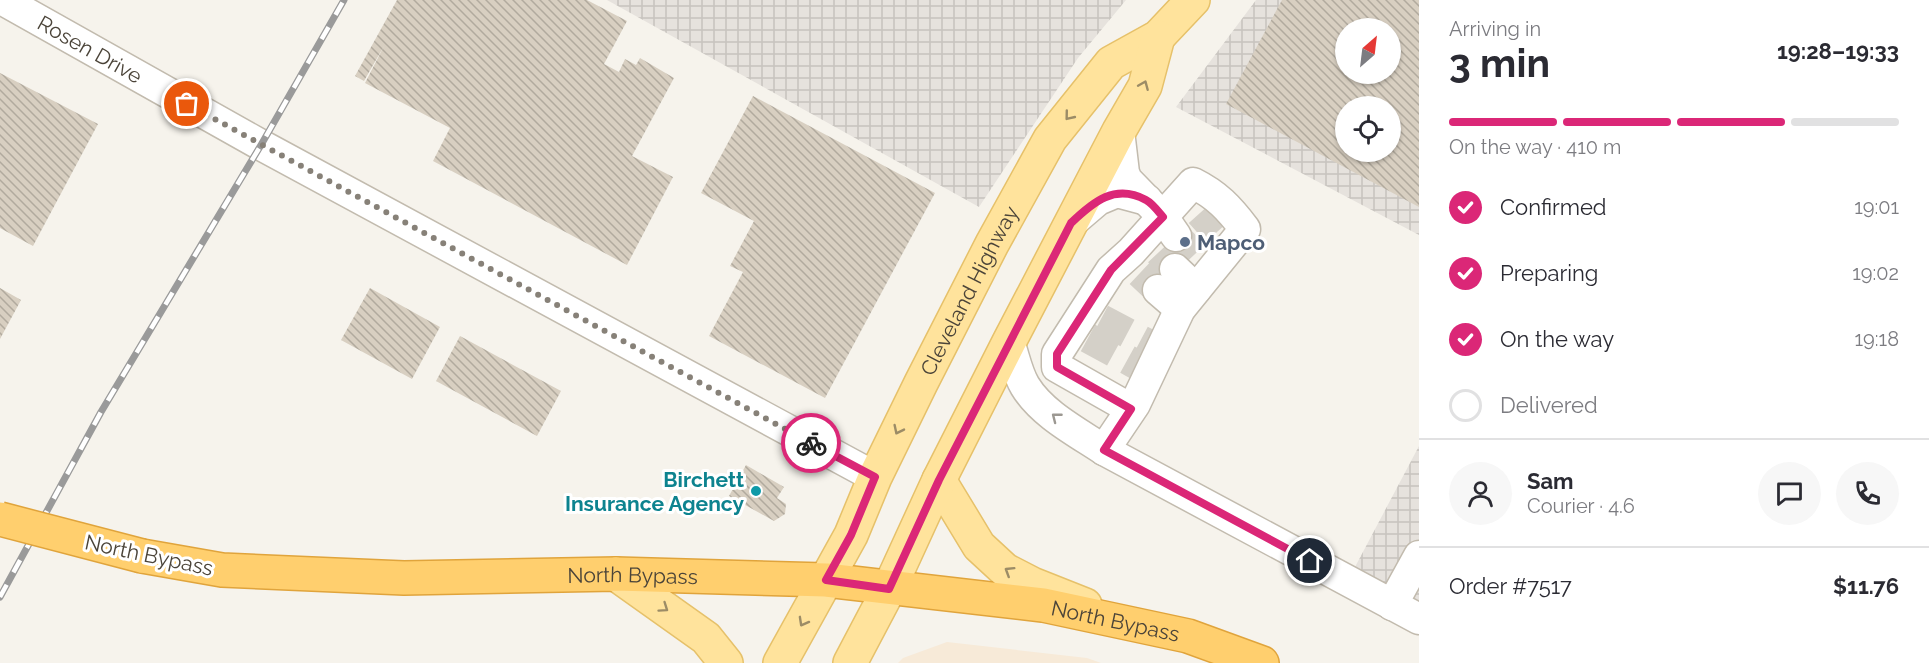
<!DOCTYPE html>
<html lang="en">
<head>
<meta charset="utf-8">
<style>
	:root { --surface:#fff; --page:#f7f7f7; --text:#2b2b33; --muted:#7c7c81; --line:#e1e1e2; --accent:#db2777 }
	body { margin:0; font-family:Raleway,sans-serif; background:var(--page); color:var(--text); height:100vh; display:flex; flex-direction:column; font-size:22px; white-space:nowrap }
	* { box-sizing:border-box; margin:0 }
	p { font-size:20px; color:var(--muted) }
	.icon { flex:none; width:33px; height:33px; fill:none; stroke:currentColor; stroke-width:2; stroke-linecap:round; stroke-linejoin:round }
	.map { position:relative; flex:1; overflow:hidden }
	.panel { display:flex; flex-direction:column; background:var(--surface); width:510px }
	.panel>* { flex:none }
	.needle { width:39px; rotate:28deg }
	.buttons { position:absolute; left:1335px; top:18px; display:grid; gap:12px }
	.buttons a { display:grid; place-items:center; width:66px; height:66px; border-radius:50%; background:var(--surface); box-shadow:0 2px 4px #0004; font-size:30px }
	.pin { position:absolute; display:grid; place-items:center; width:51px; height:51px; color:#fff; margin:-26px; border:3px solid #fff; border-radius:50%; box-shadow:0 2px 6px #0007 }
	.courier { position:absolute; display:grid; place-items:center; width:60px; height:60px; margin:-30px; border:4px solid #db2777; border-radius:50%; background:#fff; color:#222; box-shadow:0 2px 8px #0007 }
	.head em { font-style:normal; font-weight:700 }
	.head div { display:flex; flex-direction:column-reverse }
	.head { display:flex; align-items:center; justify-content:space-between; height:102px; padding:0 30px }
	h1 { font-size:39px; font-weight:700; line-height:45px }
	.bar { display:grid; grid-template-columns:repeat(4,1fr); gap:9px 6px; align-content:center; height:72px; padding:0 30px }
	.bar i { height:8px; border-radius:4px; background:var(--line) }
	.bar .current { background:var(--accent) }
	.bar p { grid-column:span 4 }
	.line { display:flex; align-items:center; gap:15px; padding:0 30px; border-top:2px solid var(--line) }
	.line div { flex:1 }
	.round { display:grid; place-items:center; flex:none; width:63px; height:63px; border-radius:32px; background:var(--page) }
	ol { padding:0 30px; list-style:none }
	li { display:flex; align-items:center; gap:18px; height:66px }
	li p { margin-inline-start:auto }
	li .icon { padding:6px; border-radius:50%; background:var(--accent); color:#fff; stroke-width:4 }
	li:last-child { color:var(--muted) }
	li i { width:33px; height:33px; border:3px solid var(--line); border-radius:50% }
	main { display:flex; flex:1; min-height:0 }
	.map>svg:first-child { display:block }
	.commercial { fill:#f7ead8 }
	.industrial { fill:url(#industrial-grid); fill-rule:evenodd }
	.building { fill:url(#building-back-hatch); fill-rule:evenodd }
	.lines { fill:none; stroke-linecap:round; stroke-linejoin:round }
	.minor-tunnel { stroke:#d4d0c8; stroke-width:30; stroke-dasharray:30 15; stroke-linecap:butt }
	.minor-casing { stroke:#c2bbae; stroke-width:33 }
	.major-casing { stroke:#e6c16a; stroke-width:36 }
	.highway-casing { stroke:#e0a43c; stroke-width:36 }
	.minor { stroke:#fff; stroke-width:30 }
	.major { stroke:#ffe39c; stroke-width:33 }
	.highway { stroke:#ffcf6e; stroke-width:33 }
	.rail-casing { stroke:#9a9a9a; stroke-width:7 }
	.rail { stroke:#fff; stroke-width:4.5; stroke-dasharray:14; stroke-linecap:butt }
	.highway-bridge-casing { stroke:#e0a43c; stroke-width:36; stroke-linecap:butt }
	.highway-bridge { stroke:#ffcf6e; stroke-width:33 }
	.oneway { stroke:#9c8c66 }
	.oneway2 { stroke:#9c9892 }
	.done { stroke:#878178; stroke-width:6; stroke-dasharray:0 10.8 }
	.route { stroke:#db2777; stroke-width:8 }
	.service-dot { fill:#5c6f8a; stroke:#fff; stroke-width:2 }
	.culture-dot { fill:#0f9aa8; stroke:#fff; stroke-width:2 }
	.labels { text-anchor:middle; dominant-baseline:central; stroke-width:6; stroke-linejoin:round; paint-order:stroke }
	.street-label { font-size:21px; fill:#4b4439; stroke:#fff }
	.service-label { font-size:21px; font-weight:bold; fill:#4e5e75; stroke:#fff; text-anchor:start }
	.culture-label { font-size:21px; font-weight:bold; fill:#0d838f; stroke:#fff; text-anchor:end }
</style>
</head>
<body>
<main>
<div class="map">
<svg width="1419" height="663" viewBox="0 0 1419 663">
	<defs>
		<pattern id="industrial-grid" width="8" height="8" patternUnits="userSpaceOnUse" patternTransform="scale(1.5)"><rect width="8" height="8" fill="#e6e2dd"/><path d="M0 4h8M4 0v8" fill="none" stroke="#c7c3be"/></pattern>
		<pattern id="building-back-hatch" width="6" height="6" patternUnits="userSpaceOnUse" patternTransform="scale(1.5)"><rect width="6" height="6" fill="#d8cfc1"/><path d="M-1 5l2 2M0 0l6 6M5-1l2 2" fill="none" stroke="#b1aa9e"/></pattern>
	</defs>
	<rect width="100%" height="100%" fill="#f6f3ec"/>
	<path class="commercial" d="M947 642 1087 658 1101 663H898L903 658Z"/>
	<path class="industrial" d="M607 0H1126L1078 58 979 207Z
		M1256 0H1419V235L1176 107ZM1346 28H1390V74H1346ZM1346 106H1390V152H1346Z
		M1419 446V601L1355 567Z"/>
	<path class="building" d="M397 0H587L627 21 604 64 619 72 625 59 636 65 640 58 674 78 632 156 673 177 627 265 433 161 450 128 365 83 384 46 364 81 355 76Z
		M1282 0H1419V207L1226 104ZM1346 28H1390V74H1346ZM1346 106H1390V152H1346Z
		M0 73 98 124 33 246 0 228Z
		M753 96 935 193 825 398 709 336 743 272 730 266 754 221 701 193Z
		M0 288 21 300 0 339Z
		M370 288 440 327 412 379 341 340Z
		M460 336 561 391 537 436 436 381Z
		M746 465 784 487 777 498 786 504 785 514 774 521 729 496Z"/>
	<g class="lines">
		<path class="minor-tunnel" d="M1200 213 1217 232
			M1176 236 1194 255
			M1159 252 1175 269
			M1140 273 1158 290
			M1101 319 1150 345
			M1088 338 1139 366"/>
		<defs>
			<g id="minor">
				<path id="s1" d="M3 0 261 145 875 477"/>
				<path d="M1119 131 1124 173 1127 180 1163 217 1176 236"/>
				<path d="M1071 223 1098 200 1117 192 1147 200"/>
				<path d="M1175 269 1196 289"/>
				<path d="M1158 290 1180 309"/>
				<path d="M1009 342C1014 355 1017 373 1025 386 1042 414 1077 432 1104 450L1419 619"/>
				<path d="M1104 450 1135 404 1180 309 1245 229C1229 208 1217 195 1193 183L1131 252 1111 270 1057 354V367L1131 409"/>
				<path d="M1392 605 1419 556"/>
			</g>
			<g id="major">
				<path d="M939 480 979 546 1005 570 1032 584 1085 605"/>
				<path d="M616 574 706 638 726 663"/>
				<path id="s2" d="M780 663 851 535 875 477 921 383 992 244 1050 139 1111 63 1158 37 1193 0"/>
				<path d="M850 663 889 589 939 480 1009 342 1119 131 1145 86 1158 37"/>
			</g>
			<g id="highway">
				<path id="s3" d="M142 556 222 570 404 578 616 574 826 580 1043 605 1188 636 1262 663"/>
			</g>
		</defs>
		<use href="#minor" class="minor-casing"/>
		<use href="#major" class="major-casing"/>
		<use href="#highway" class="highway-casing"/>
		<use href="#minor" class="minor"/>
		<use href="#major" class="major"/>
		<use href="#highway" class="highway"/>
		<defs>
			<path id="rail" d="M0 597 101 412 261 145 344 0"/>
		</defs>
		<use href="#rail" class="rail-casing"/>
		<use href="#rail" class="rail"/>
		<defs>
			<path id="highway-bridge" d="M0 519 142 556"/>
		</defs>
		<use href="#highway-bridge" class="highway-bridge-casing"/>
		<use href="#highway-bridge" class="highway-bridge"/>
	</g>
	<defs><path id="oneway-chevron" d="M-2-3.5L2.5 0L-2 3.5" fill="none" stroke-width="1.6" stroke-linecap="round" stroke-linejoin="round" transform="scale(1.5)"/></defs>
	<g class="oneway">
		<use href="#oneway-chevron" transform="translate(1144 85) rotate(-67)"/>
		<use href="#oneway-chevron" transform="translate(1069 116) rotate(129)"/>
		<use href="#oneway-chevron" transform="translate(898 430) rotate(116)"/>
		<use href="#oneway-chevron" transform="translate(1009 571) rotate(-148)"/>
		<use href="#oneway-chevron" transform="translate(664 608) rotate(35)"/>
		<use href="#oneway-chevron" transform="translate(803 622) rotate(119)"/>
	</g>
	<use class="oneway2" href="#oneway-chevron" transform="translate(1056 417) rotate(-142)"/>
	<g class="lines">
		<path class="done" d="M187 104 811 443"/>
		<path class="route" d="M811 443 875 477 851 535 826 580 889 589 939 480 1071 223C1093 202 1115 183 1146 200 1152 203 1158 211 1163 217L1111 270 1057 354V367L1131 409 1104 450 1310 561"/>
	</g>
	<circle class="service-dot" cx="1185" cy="242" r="6"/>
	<circle class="culture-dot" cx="756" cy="491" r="6"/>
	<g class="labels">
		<g class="street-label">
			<text stroke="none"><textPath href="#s1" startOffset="100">Rosen Drive</textPath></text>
			<text stroke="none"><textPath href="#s2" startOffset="418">Cleveland Highway</textPath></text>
			<text transform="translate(149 555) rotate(12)">North Bypass</text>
			<text stroke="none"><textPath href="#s3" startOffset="492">North Bypass</textPath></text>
			<text stroke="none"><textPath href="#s3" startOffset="978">North Bypass</textPath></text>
		</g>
		<g class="service-label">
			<text x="1197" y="242">Mapco</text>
		</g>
		<g class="culture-label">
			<text x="744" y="479">Birchett<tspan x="744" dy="24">Insurance Agency</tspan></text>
		</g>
	</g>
</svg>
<div class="buttons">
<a><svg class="needle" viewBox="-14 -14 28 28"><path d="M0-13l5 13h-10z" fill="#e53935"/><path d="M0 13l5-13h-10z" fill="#7c7c81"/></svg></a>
<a><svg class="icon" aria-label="locate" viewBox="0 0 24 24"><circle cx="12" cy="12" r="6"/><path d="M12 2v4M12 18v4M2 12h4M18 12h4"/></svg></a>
</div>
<div class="pin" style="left:187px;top:104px;background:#ea580c"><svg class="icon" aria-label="bag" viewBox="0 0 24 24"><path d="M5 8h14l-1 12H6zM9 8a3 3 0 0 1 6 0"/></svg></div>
<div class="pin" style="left:1310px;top:561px;background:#1f2937"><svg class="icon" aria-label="home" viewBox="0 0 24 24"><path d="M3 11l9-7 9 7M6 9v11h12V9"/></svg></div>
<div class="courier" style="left:811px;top:443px"><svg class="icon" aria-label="bike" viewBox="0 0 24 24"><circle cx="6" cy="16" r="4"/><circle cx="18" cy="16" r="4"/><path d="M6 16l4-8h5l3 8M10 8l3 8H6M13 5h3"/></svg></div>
</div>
<section class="panel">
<div class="head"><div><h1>3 min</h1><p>Arriving in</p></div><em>19:28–19:33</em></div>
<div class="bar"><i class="current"></i><i class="current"></i><i class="current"></i><i></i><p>On the way · 410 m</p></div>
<ol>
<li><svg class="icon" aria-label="check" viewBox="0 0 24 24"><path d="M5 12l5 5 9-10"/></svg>Confirmed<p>19:01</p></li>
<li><svg class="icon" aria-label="check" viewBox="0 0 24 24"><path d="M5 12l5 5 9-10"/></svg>Preparing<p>19:02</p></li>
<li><svg class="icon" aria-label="check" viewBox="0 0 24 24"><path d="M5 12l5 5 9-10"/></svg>On the way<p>19:18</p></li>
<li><i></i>Delivered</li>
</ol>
<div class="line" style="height:108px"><a class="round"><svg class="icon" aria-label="person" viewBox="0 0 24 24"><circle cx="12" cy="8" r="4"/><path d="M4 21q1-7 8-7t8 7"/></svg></a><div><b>Sam</b><p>Courier · 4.6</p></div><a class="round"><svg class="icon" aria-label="chat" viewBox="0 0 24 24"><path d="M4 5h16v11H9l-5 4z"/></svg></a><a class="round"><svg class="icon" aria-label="phone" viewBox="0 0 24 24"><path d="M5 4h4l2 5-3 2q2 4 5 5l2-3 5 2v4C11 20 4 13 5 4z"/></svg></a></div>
<div class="line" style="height:78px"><div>Order #7517</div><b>$11.76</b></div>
</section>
</main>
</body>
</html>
